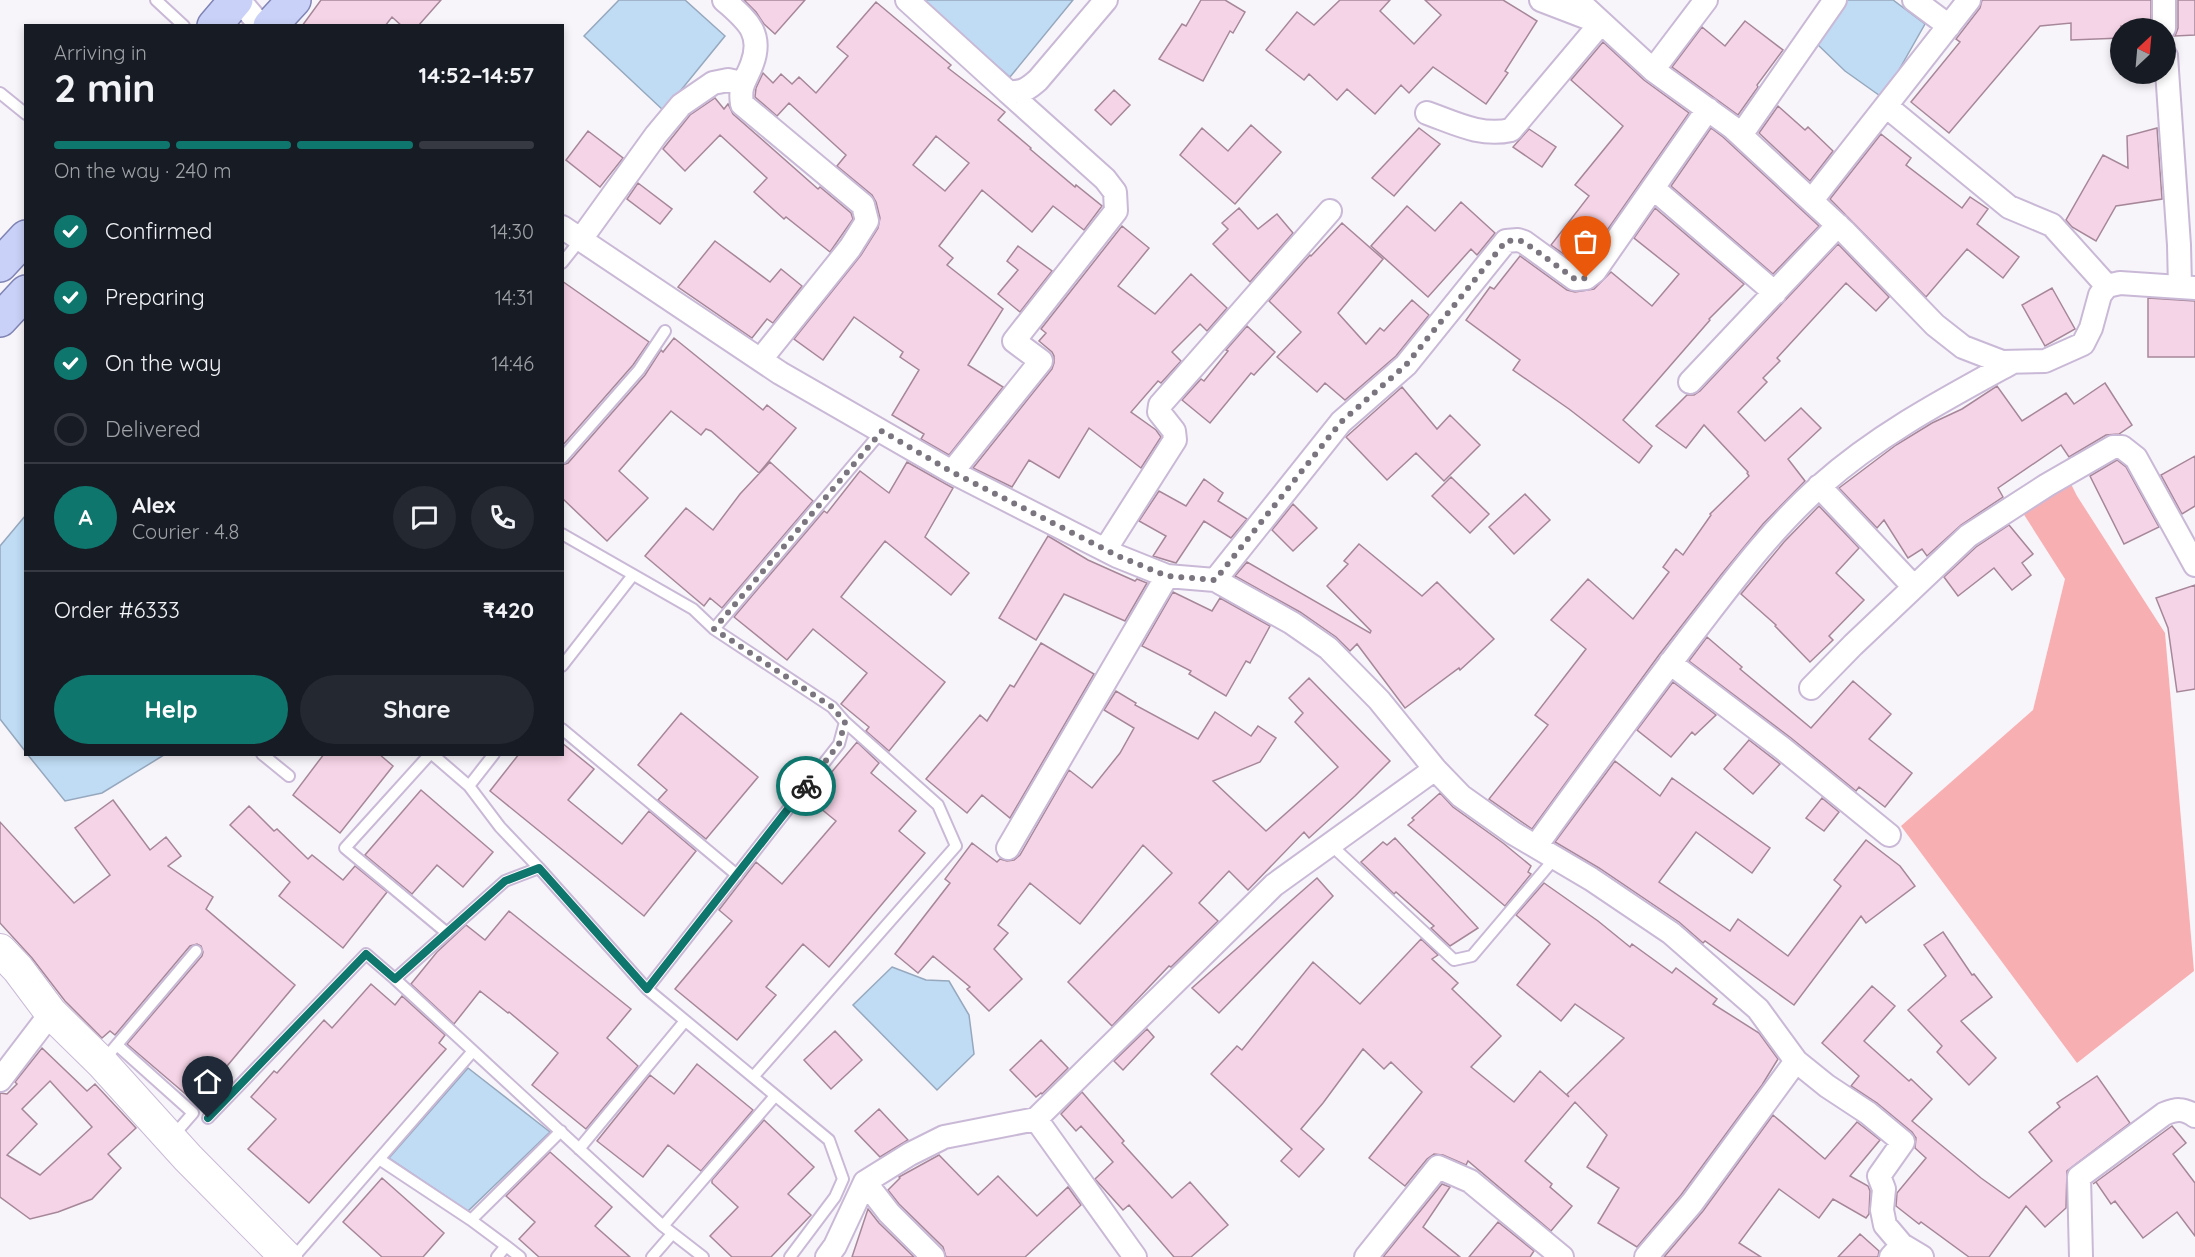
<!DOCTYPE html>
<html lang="en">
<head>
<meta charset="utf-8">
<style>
	:root { --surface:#171b24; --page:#242831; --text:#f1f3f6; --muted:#9ea1a6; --line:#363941; --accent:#0f766e }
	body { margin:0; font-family:Quicksand,sans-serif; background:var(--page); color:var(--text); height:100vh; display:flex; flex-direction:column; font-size:22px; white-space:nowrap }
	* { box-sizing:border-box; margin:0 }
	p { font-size:20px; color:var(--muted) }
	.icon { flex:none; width:33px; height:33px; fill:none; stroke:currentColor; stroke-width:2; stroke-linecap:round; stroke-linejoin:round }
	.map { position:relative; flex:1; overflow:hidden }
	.details { position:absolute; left:24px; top:24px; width:540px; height:732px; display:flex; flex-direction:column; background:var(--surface); border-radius:0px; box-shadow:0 3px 9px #0003 }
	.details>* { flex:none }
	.needle { width:39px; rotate:26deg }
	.fabs { position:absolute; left:2110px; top:18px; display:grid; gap:12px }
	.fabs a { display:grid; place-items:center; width:66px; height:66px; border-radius:50%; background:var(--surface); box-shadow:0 3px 9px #0003; font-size:30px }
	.pin { position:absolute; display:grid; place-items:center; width:51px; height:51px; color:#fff; margin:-62px -26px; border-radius:50% 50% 50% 0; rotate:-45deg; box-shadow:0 0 6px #0007 }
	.pin .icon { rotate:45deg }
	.courier { position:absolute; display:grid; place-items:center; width:60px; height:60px; margin:-30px; border:4px solid #0f766e; border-radius:50%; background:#fff; color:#222; box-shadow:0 2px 8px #0007 }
	.head em { font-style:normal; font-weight:700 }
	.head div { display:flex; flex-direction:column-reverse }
	.head { display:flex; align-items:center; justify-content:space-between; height:102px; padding:0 30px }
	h1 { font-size:39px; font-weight:700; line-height:45px }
	.bar { display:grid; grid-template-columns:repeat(4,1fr); gap:9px 6px; align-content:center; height:72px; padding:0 30px }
	.bar i { height:8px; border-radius:4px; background:var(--line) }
	.bar .on { background:var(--accent) }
	.bar p { grid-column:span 4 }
	.line { display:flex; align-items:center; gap:15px; padding:0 30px; border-top:2px solid var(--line) }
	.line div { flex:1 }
	.round { display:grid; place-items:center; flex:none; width:63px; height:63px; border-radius:32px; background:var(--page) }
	ol { padding:0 30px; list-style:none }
	li { display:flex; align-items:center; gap:18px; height:66px }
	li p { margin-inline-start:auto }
	li .icon { padding:6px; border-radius:50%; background:var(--accent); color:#fff; stroke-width:4 }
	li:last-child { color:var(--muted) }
	li i { width:33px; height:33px; border:3px solid var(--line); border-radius:50% }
	.action { display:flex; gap:12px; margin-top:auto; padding:12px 30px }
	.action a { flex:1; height:69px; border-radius:36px; background:var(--accent); color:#fff; font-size:24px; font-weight:700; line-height:69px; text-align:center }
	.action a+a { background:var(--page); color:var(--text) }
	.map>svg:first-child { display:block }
	.green { fill:#f8afb2 }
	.water { fill:#bfdcf4; stroke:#96a8bd; stroke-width:1.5 }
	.building { fill:#f6d4e7; stroke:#a68799; stroke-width:1.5; fill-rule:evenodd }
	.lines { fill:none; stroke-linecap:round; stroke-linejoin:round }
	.lane-casing { stroke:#c9b9d7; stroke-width:14 }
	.street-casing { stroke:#c9b9d7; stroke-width:26 }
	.secondary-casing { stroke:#c9b9d7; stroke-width:34 }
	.primary-casing { stroke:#7f84b4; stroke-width:36 }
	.lane { stroke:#fff; stroke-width:10 }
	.street { stroke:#fff; stroke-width:22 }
	.secondary { stroke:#fff; stroke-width:32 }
	.primary { stroke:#cad1f8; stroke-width:33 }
	.done { stroke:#7a757e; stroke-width:6; stroke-dasharray:0 10.8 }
	.route { stroke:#0f766e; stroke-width:8 }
</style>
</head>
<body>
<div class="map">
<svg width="2195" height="1257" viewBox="0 0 2195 1257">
	<rect width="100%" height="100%" fill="#f7f4fa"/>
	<path class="green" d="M2070 482 2077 496 2165 633 2194 971 2077 1063 1901 826 2033 710 2065 579 2023 513Z"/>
	<path class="water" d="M619 0H685L725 36 664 111 584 36Z
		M921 0H1073L1010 77Z
		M1845 0H1893L1925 24 1883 98 1845 71 1816 43Z
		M25 516V751L0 719V546Z
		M28 755H164L102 793 65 801Z
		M892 967 926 980 949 981 969 1015 974 1054 937 1090 853 1005Z
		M468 1068 550 1132 468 1211 389 1158Z"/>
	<path class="building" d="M321 0H441L418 26H402L392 17 385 26H302Z
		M744 0H805L775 34 764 24 756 12Z
		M1201 0H1225L1245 12 1233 33 1230 31 1203 81 1159 59 1182 24 1186 26Z
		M1340 0H1390L1380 11 1414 44 1441 15 1425 0H1503L1537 21 1505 71 1508 73 1486 104 1433 67 1409 93 1401 85 1375 114 1347 89 1337 100 1309 74 1304 80 1266 50 1297 12 1314 25Z
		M1982 0H2151V28L2121 26V38L2071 40V23L2040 26 1949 133 1911 102 1960 42 1956 39 1980 8Z
		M2178 0H2195V35L2175 36 2178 28Z
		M876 2 951 65 948 68 1005 112 998 120 1031 148 1030 149 1075 187 1076 185 1102 206 1084 230 1053 206 1032 232 982 190 939 246 953 258 947 265 1003 309 968 365 1003 387 949 455 921 439 924 434 892 415 919 370 900 357 903 352 854 317 823 360 794 339 861 255 878 228 880 218 876 202 872 195 837 166 846 155 789 103 777 116 755 97 756 88 763 73 773 83 781 74 792 84 799 77 816 93 848 56 837 47ZM936 136 969 163 945 191 913 165Z
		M1745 21 1783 50 1757 85 1758 87 1738 115 1672 67 1702 27 1725 46Z
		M1603 42 1644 80 1689 113 1585 262 1579 265 1551 245 1589 196 1575 185 1623 126 1571 80Z
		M1114 90 1130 105 1111 125 1095 110Z
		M715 98 724 109 728 104 733 114 818 189 820 187 851 213 853 219 830 252 786 217 784 219 754 192 767 178 720 135 685 171 663 149 690 115Z
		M1778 106 1805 130 1808 127 1833 151 1810 181 1759 133Z
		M1251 125 1281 152 1235 204 1180 155 1202 128 1228 151Z
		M1419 128 1440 144 1394 196 1372 178Z
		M1711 128 1723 137 1819 226 1773 274 1671 186Z
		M2157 128 2162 199 2116 206 2096 241 2072 227 2066 220 2103 155 2128 168 2127 136Z
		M1529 129 1556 147 1542 167 1513 147Z
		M588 131 623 158 600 187 566 160Z
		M1881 134 1911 158 1906 165 1962 208 1970 197 1988 209 1977 224 2019 257 2003 278 1967 249 1926 297 1830 199Z
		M638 183 672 209 660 224 627 199Z
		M1461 202 1495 233 1477 255 1471 249 1428 297 1371 246 1407 206 1435 231Z
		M1239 208 1258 229 1277 214 1293 233 1250 282 1213 244 1228 229 1222 223Z
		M1655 208 1744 284 1709 319 1710 320 1623 420 1652 446 1639 463 1569 409 1513 370 1520 360 1466 320 1490 287 1494 289 1520 256 1567 290 1575 292 1594 289 1611 272 1652 306 1679 274 1634 238Z
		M1342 223 1383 259 1338 313 1366 344 1380 328 1384 331 1412 300 1429 315 1396 356 1345 400 1325 383 1317 392 1277 357 1301 332 1269 301 1310 255 1311 256Z
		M1122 226 1149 248 1118 286 1155 314 1191 274 1227 308 1207 331 1200 324 1172 352 1181 361 1161 383 1158 381 1131 412 1156 430 1161 437 1141 468 1089 428 1059 478 1029 460 1012 487 973 468 1052 369 1054 363V356L1052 352 1039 341 1046 333 1041 329Z
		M715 241 770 282 781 269 802 286 773 323 767 319 752 338 678 287Z
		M1838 244 1889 297 1876 311 1846 283 1777 358 1780 361 1763 378 1767 382 1738 412 1765 441 1801 408 1821 428 1788 459 1805 481 1763 524 1721 575 1659 655 1532 829 1489 799 1548 725 1535 715 1586 649 1551 620 1588 579 1633 619 1669 572 1663 567 1676 549 1683 555 1711 515 1710 514 1749 476 1747 473 1748 472 1704 425 1686 448 1656 426 1687 395H1694L1700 391Z
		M1018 246 1052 271 1020 312 998 294 1018 270 1007 261Z
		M562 281 649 342 633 365 562 446Z
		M2052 288 2075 329 2045 346 2022 305Z
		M2148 298 2195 301V357H2148Z
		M1247 326 1275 352 1254 375 1251 373 1210 423 1182 400 1201 379 1204 381 1228 351 1226 350Z
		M674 338 763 410 767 405 796 428 759 473 711 431 706 429 701 435 671 411 619 471 648 498 607 541 562 498V465L568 463 645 375 661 350 663 352Z
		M2105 383 2132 425 2119 434 2106 435 2069 457 2061 445 1998 488 2003 497 1961 525 1927 556 1922 549 1908 558 1884 520 1877 528 1839 488 1896 445 1932 423 1962 409 1997 386 2022 421 2066 393 2074 404Z
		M1402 387 1437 429 1450 415 1480 445 1444 481 1416 453 1387 480 1346 437Z
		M2195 456V506L2182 514 2161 475Z
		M2117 460 2126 467 2159 527 2124 544 2090 476Z
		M770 462 813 501 722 608 710 598 704 606 645 556 686 508 713 530 740 494Z
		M907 462 953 488 925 537 969 573 951 595 885 541 841 597 945 682 889 751 866 731 869 727 841 704 867 673 813 629 787 660 734 617 824 511 827 513 860 471 889 493Z
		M1451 477 1489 514 1470 533 1432 496Z
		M1204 479 1223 493 1218 501 1247 519 1231 538 1204 521 1176 563 1153 556 1166 536 1139 521 1159 491 1186 506Z
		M1525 494 1550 520 1514 554 1489 527Z
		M1293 504 1317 528 1293 551 1272 530Z
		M1819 506 1859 548 1836 573 1864 600 1829 636 1833 640 1810 662 1775 626 1776 625 1741 594 1784 542Z
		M2009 525 2033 554 2022 563 2031 575 2012 590 1994 568 1958 596 1944 577 1976 547Z
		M1048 536 1088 560 1135 581 1137 579 1147 583 1125 621 1064 594 1036 640 999 618Z
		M1359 544 1422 596 1437 582 1494 639 1460 670 1459 668 1405 708 1357 644 1350 651 1336 637 1300 612 1235 576 1247 562 1370 633 1371 631 1327 586 1348 564 1344 561Z
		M2195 585V689L2177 692 2168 628 2156 598Z
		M1173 592 1212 611 1220 598 1270 626 1250 663 1246 661 1226 696 1189 674 1191 671 1142 646Z
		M1707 637 1742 667 1740 669 1811 728 1853 681 1891 714 1869 739 1912 773 1885 807 1859 787 1856 791 1791 738 1689 661Z
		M1041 643 1094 674 1010 818 982 795 967 813 926 779 980 715 987 721 1010 685 1014 687Z
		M1309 678 1390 761 1355 796 1309 838 1304 832 1248 890 1229 871 1199 903 1218 921 1171 967 1169 966 1112 1026 1068 982 1172 873 1143 845 1080 924 1030 883 998 925 1008 933 994 949 1022 979 989 1011 967 989 970 987 933 956 918 973 895 954 950 883 945 879 972 843 997 862 1000 859 1007 861 1014 860 1020 855 1069 770 1092 788 1120 753 1134 728 1104 710 1116 691 1136 703 1135 705 1198 739 1215 712 1251 736 1258 726 1276 738 1260 762 1213 781 1266 831 1338 767 1295 722 1303 713 1289 698Z
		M1673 682 1716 715 1695 735 1692 732 1671 757 1637 730Z
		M681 713 758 777 706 839 658 800 667 790 638 765Z
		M1749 740 1780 764 1753 794 1724 769Z
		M857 742 879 763 871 773 916 811 899 831 925 853 829 967 803 944 766 987 776 995 737 1040 675 989 732 921 719 910 756 862 782 884 836 821 809 799Z
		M562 743 594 769 568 800 622 844 649 811 696 851 644 916 490 791 519 754H562Z
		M324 754H379L393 766 340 833 293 795Z
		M1615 761 1660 796 1672 778 1770 848 1752 873 1696 832 1659 882 1730 931 1738 919 1788 956 1841 886 1834 880 1866 840 1900 866 1915 886 1866 923 1861 916 1794 1005 1705 941 1703 943 1679 922 1599 868 1555 842Z
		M421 790 493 852 463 887 437 865 412 894 365 855Z
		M1440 793 1453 807 1503 843 1531 866 1528 872 1531 874 1505 906 1408 825 1414 820 1412 818Z
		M1822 798 1839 812 1824 831 1806 818Z
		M113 800 150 850 166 837 181 856 168 866 213 897 206 909 295 985 196 1103 127 1044 202 956 203 952 201 946 197 944 190 946 115 1035 110 1031 102 1038 65 1001 32 958 0 923V822L74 903 110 875 75 828Z
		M249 806 274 831 277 829 308 859 312 855 343 880 355 866 387 892 343 948 279 896 290 882 230 825Z
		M1395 838 1478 928 1450 946 1431 928 1434 926 1396 892 1394 894 1361 862 1383 842 1387 845Z
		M1317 878 1333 896 1219 1013 1192 988Z
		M1544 883 1598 921 1630 947 1632 944 1672 973 1676 968 1717 999 1713 1004 1759 1033 1778 1059 1762 1085 1681 1195 1637 1247 1598 1223 1619 1188 1587 1167 1607 1135 1575 1102 1525 1161 1552 1184 1550 1187 1572 1206 1551 1231 1468 1161 1466 1165 1443 1155 1434 1154 1427 1159 1405 1186 1369 1158 1422 1092 1391 1062 1384 1069 1363 1049 1323 1103 1301 1129 1324 1149 1299 1177 1281 1161 1292 1149 1211 1074 1237 1046 1242 1050 1313 962 1360 1004 1421 939 1438 955 1432 959 1458 983 1452 989 1501 1036 1471 1067 1514 1102 1540 1071 1569 1097 1567 1094 1624 1038 1575 1004 1561 1021 1517 985 1550 944 1516 915Z
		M509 911 631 1009 607 1038 638 1066 586 1129 532 1085 558 1053 509 1012 508 1013 480 991 454 1024 411 984 437 952 466 925 485 940Z
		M1943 932 1972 975 1974 974 1992 997 1961 1021 1996 1058 1969 1085 1937 1052 1942 1046 1908 1010 1946 976 1924 945Z
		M371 984 395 1005 402 996 445 1035 439 1043 446 1049 309 1203 248 1149 276 1119 251 1097 274 1071 277 1073 324 1020 332 1028Z
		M1872 986 1895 1006 1864 1041 1909 1081 1911 1079 1932 1099 1912 1121 1981 1178 2009 1198 2052 1161 2029 1132 2060 1107 2057 1103 2097 1076 2130 1123 2067 1171 2066 1208 2045 1227 2026 1206 1989 1257H1969L1921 1222 1919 1224 1896 1206 1897 1193 1926 1158 1915 1148 1916 1138 1912 1132 1877 1103 1851 1086 1859 1076 1822 1043Z
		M1147 1029 1154 1037 1123 1070 1114 1061Z
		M835 1031 862 1060 831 1089 804 1060Z
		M1041 1040 1068 1068 1042 1094 1041 1093 1036 1097 1010 1070Z
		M42 1048 87 1091 95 1084 136 1128 108 1154 121 1168 92 1199 58 1212 30 1219 0 1197V1093L7 1094 17 1084 15 1082ZM50 1081 92 1127 40 1175 7 1155 37 1124 22 1109Z
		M697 1064 753 1110 701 1171 668 1145 643 1177 597 1141 650 1075 674 1094Z
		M1082 1092 1124 1141 1122 1143 1172 1198 1190 1182 1228 1225 1191 1257H1174L1129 1205 1123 1210 1095 1179 1113 1162 1081 1126 1076 1131 1061 1114Z
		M879 1109 908 1140 880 1157 855 1131Z
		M1773 1115 1825 1159 1857 1122 1880 1140 1850 1176 1868 1186 1870 1191 1869 1214 1866 1218 1833 1199 1819 1218 1779 1189 1739 1243 1761 1257H1664L1703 1211Z
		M764 1120 814 1167 788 1194 811 1215 771 1257H732L710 1236 738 1207 712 1183V1180Z
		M2172 1126 2186 1143 2173 1154 2195 1183V1236L2177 1212 2143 1238 2115 1201 2111 1204 2096 1182 2093 1184Z
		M550 1152 612 1207 595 1226 630 1257H539L519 1239 535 1222 506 1196Z
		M939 1155 978 1195 998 1176 1037 1216 1068 1187 1081 1205 1025 1257H946L943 1247 899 1204 888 1190 900 1178 899 1177Z
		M382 1178 444 1233 423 1257H382L343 1222Z
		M1442 1184 1450 1187 1423 1227 1460 1257H1383Z
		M868 1209 879 1223 914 1257H852Z
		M1498 1222 1534 1251 1530 1257H1469Z
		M1860 1234 1879 1251 1878 1257H1838Z"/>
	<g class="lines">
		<defs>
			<path id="lane" d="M156 0 184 26
				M0 93 26 114
				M562 263 581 239
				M562 458 639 370 665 331
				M562 534 693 609 714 629 832 707 845 722 839 744 647 989 829 1140 843 1179 835 1197 790 1257
				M714 629 882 431
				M562 666 633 575
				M562 729 737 875
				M262 754 289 776
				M430 754 345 848 447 933
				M432 754 469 786
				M494 754 469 786 500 827 539 868
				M1331 845 1454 960 1472 956 1555 858
				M647 989 539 868 505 881 395 979 663 1226 703 1257
				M117 1045 193 1113 173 1136
				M104 1060 196 951
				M753 1077 956 846 938 805 845 722
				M208 1118 366 954 395 979
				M579 1149 685 1021
				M379 1159 471 1220 506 1246 497 1257
				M471 1220 561 1131
				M663 1226 775 1096
				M506 1246 520 1257
				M294 1257 473 1051
				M652 1257 672 1234"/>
			<path id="street" d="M239 0 261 26
				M724 0C745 19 764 32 752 64 746 81 739 84 742 104L863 205 867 221 850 248 761 359
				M907 0 1008 92C1022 93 1028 89 1038 80L1106 0
				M1577 0 1653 70 1732 127 1844 231 1935 325 1963 347 2002 362 2045 361 2083 344 2091 328 2100 295 2107 286 2120 283 2195 288
				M1914 0 1949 26
				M2164 0V28
				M2166 56 2179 245 2180 287
				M1653 70 1706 0
				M1886 106 2009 207 2052 225 2107 286
				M1427 113C1455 123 1481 137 1511 130L1601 23 1541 0
				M1741 135 1835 0
				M1653 188 1775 293
				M1812 200 1969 0
				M562 227 780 373 952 472 1117 556 1167 576 1215 580 1292 623 1328 648 1379 700 1435 769 1461 796 1513 833 1591 879 1671 933 1758 1009 1796 1061 1827 1086 1868 1113 1903 1142 1879 1176 1884 1189 1882 1210 1885 1225 1902 1245 1891 1257
				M581 239 656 135 681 105 713 83 728 80 742 83
				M1690 382 1838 225
				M952 472 1041 361 1014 341 1116 211 1115 192 1105 179 1008 92
				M1819 486 1914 587
				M1105 550 1175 440 1174 431 1159 412 1160 405 1330 211
				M1215 580 1341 422 1406 365 1506 241 1518 240 1524 242 1575 279 1586 278 1595 271 1708 109
				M1670 663 1782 748 1889 835
				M1811 688 1853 645 1968 536 2047 485 2113 447H2122L2136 458 2195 565
				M1536 846C1591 770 1646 694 1704 619 1740 572 1776 525 1820 486 1877 435 1945 399 2011 363
				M1008 848 1167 576
				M0 1080 51 1013
				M865 1182 889 1213 933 1257
				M1902 1245 1922 1257
				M827 1257 835 1246 865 1182 910 1154 944 1137 1036 1119
				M1135 1257 1036 1119 1274 885 1435 769
				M1366 1257 1438 1167 1470 1181 1562 1257
				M1646 1257 1692 1203 1796 1061
				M2081 1257 2079 1177 2164 1114C2176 1109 2183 1108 2195 1116"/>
			<path id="secondary" d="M0 950 18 969 51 1013 102 1063 188 1158 286 1257"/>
			<path id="primary" d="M214 26 236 0
				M270 26 294 0
				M0 265 26 237
				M0 320 26 292"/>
		</defs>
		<use href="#lane" class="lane-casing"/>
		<use href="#street" class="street-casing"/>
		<use href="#secondary" class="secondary-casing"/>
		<use href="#primary" class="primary-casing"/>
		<use href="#lane" class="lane"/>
		<use href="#street" class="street"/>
		<use href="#secondary" class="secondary"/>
		<use href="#primary" class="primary"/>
	</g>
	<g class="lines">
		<path class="done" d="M806 786 839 744 845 722 832 707 714 629 882 431 952 472 1118 556 1167 576 1215 580 1341 422 1406 365 1506 241 1518 240 1524 242 1575 279 1586 278"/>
		<path class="route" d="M208 1118 366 954 395 979 505 881 539 868 647 989 806 786"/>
	</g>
</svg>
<div class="fabs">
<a><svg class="needle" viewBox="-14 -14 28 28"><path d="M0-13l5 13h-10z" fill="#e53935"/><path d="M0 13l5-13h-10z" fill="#9ea1a6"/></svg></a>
</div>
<div class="pin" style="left:1586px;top:278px;background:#ea580c"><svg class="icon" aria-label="bag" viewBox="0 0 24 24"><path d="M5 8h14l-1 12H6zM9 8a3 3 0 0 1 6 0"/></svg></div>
<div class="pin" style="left:208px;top:1118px;background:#1f2937"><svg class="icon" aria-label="home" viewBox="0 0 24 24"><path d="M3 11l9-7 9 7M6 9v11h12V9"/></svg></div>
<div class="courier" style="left:806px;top:786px"><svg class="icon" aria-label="bike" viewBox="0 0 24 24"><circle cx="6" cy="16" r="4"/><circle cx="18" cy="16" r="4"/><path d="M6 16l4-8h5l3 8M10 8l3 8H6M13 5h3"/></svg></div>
<section class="details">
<div class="head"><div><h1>2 min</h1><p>Arriving in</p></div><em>14:52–14:57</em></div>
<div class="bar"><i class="on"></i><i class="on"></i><i class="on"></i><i></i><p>On the way · 240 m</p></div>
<ol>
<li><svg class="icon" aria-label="check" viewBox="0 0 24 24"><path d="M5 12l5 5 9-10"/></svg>Confirmed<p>14:30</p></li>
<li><svg class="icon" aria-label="check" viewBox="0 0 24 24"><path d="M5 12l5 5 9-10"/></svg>Preparing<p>14:31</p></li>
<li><svg class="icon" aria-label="check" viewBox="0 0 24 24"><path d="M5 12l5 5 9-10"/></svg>On the way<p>14:46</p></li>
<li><i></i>Delivered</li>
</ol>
<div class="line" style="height:108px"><b class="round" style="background:var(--accent);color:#fff">A</b><div><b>Alex</b><p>Courier · 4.8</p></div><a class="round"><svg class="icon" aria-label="chat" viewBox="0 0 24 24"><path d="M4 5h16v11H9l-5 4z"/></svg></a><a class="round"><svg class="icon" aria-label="phone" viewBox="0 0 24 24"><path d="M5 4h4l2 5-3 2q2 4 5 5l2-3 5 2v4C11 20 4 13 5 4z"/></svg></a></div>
<div class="line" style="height:78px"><div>Order #6333</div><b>₹420</b></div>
<div class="action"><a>Help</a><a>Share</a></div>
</section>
</div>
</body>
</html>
